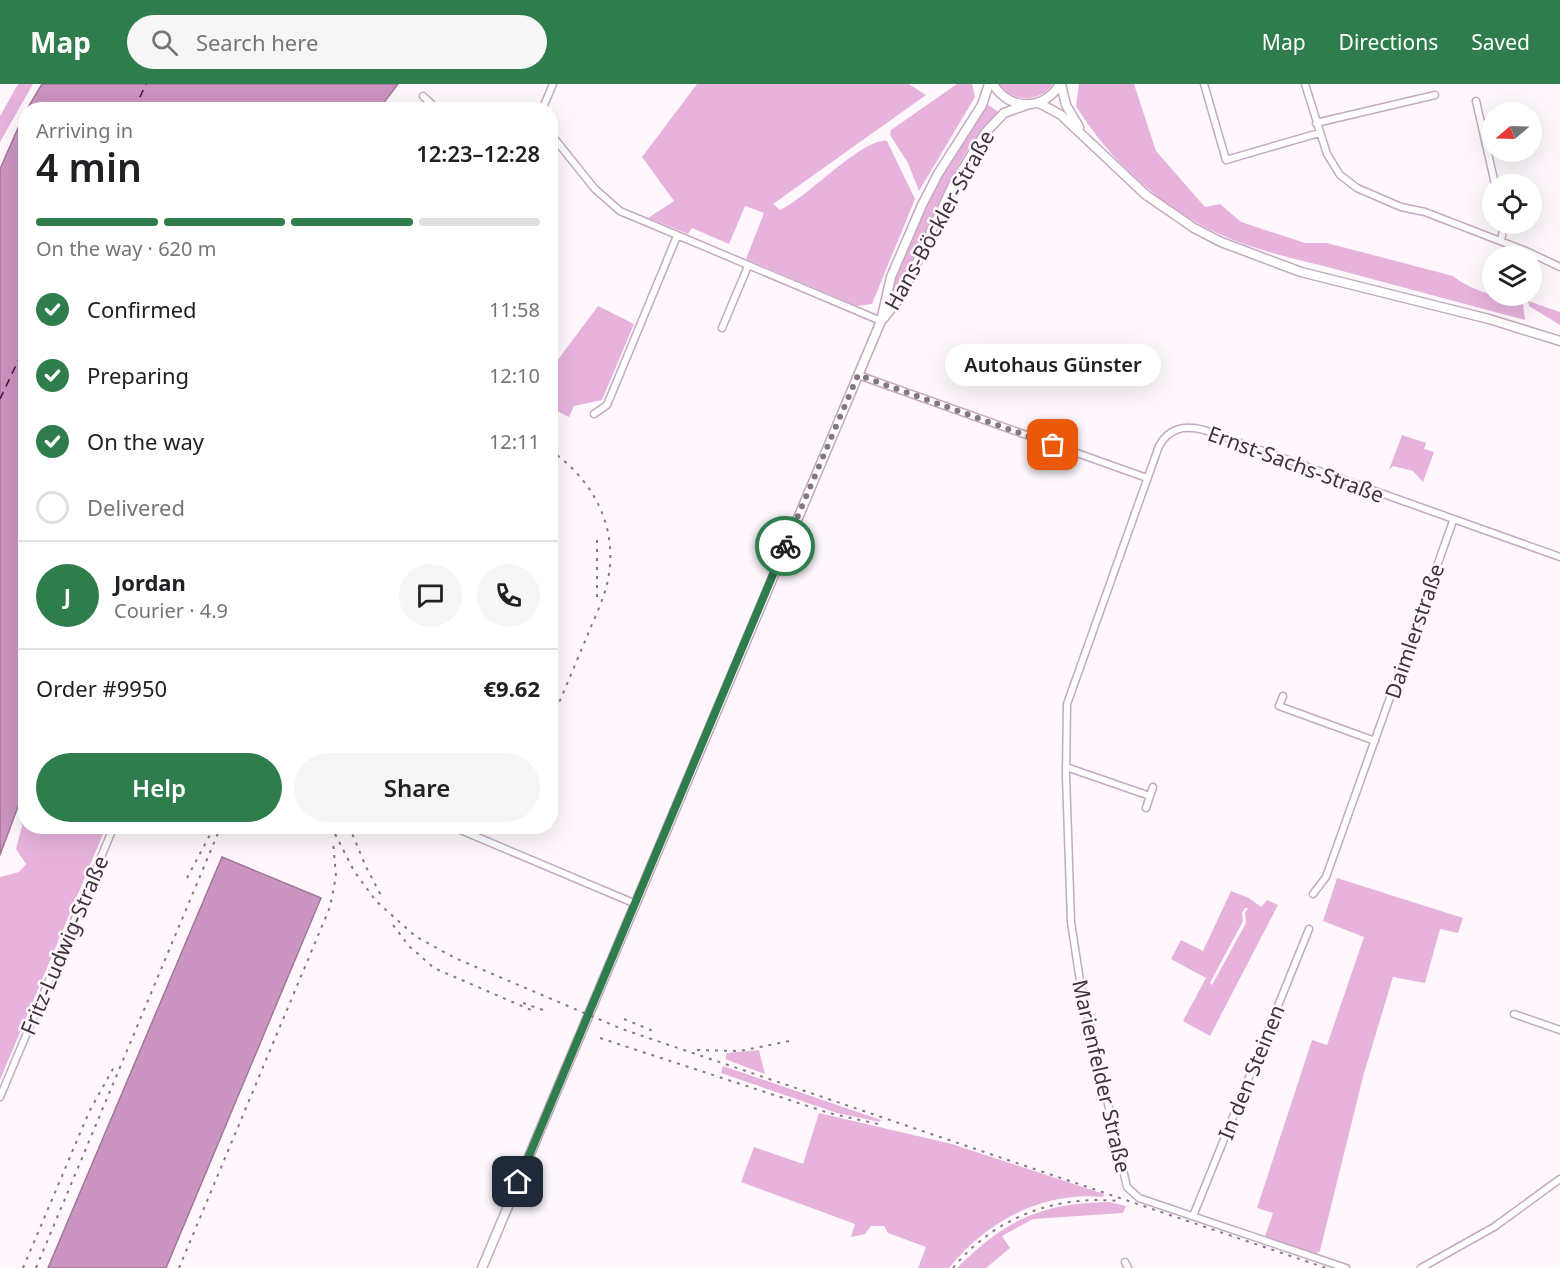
<!DOCTYPE html>
<html lang="en">
<head>
<meta charset="utf-8">
<style>
	:root { --surface:#fff; --page:#f6f6f6; --text:#202124; --muted:#757577; --line:#e0e0e0; --accent:#2f7d4d }
	body { margin:0; font-family:"Noto Sans",sans-serif; background:var(--page); color:var(--text); height:100vh; display:flex; flex-direction:column; font-size:22px; white-space:nowrap }
	* { box-sizing:border-box; margin:0 }
	p { font-size:20px; color:var(--muted) }
	.icon { flex:none; width:33px; height:33px; fill:none; stroke:currentColor; stroke-width:2; stroke-linecap:round; stroke-linejoin:round }
	.map { position:relative; flex:1; overflow:hidden }
	.panel { position:absolute; left:18px; top:18px; width:540px; height:732px; display:flex; flex-direction:column; background:var(--surface); border-radius:24px; box-shadow:0 6px 24px #0002 }
	.panel>* { flex:none }
	.needle { width:39px; rotate:251deg }
	.controls { position:absolute; left:1482px; top:18px; display:grid; gap:12px }
	.controls a { display:grid; place-items:center; width:60px; height:60px; border-radius:50%; background:var(--surface); box-shadow:0 6px 24px #0002; font-size:30px }
	.pin { position:absolute; display:grid; place-items:center; width:51px; height:51px; color:#fff; margin:-26px; border-radius:12px; box-shadow:0 3px 9px #0006 }
	.courier { position:absolute; display:grid; place-items:center; width:60px; height:60px; margin:-30px; border:4px solid #2f7d4d; border-radius:50%; background:#fff; color:#222; box-shadow:0 2px 8px #0007 }
	.bubble { position:absolute; height:42px; border-radius:21px; background:var(--surface); box-shadow:0 6px 24px #0002; font-size:20px; font-weight:600; line-height:42px; text-align:center }
	.overview em { font-style:normal; font-weight:600 }
	.overview div { display:flex; flex-direction:column-reverse }
	.overview { display:flex; align-items:center; justify-content:space-between; height:102px; padding:0 18px }
	h1 { font-size:39px; font-weight:600; line-height:45px }
	.bar { display:grid; grid-template-columns:repeat(4,1fr); gap:9px 6px; align-content:center; height:72px; padding:0 18px }
	.bar i { height:8px; border-radius:4px; background:var(--line) }
	.bar .on { background:var(--accent) }
	.bar p { grid-column:span 4 }
	.line { display:flex; align-items:center; gap:15px; padding:0 18px; border-top:2px solid var(--line) }
	.line div { flex:1 }
	.round { display:grid; place-items:center; flex:none; width:63px; height:63px; border-radius:32px; background:var(--page) }
	ol { padding:0 18px; list-style:none }
	li { display:flex; align-items:center; gap:18px; height:66px }
	li p { margin-inline-start:auto }
	li .icon { padding:6px; border-radius:50%; background:var(--accent); color:#fff; stroke-width:4 }
	li:last-child { color:var(--muted) }
	li i { width:33px; height:33px; border:3px solid var(--line); border-radius:50% }
	.primary-button { display:flex; gap:12px; margin-top:auto; padding:12px 18px }
	.primary-button a { flex:1; height:69px; border-radius:36px; background:var(--accent); color:#fff; font-size:24px; font-weight:600; line-height:69px; text-align:center }
	.primary-button a+a { background:var(--page); color:var(--text) }
	header { display:flex; align-items:center; gap:36px; box-sizing:border-box; height:84px; padding:0 30px; background:var(--accent); color:#fff }
	header strong { font-size:28px }
	nav { display:flex; gap:33px; margin-inline-start:auto; font-size:21px }
	.search { width:420px; height:54px; background:var(--page); display:flex; align-items:center; gap:15px; box-sizing:border-box; padding:0 21px; border-radius:33px; color:var(--muted); font-size:22px }
	.map>svg:first-child { display:block }
	.green { fill:#e7b3dd; fill-rule:evenodd }
	.water { fill:#cc94c1; stroke:#a17799; stroke-width:1.5 }
	.lines { fill:none; stroke-linecap:round; stroke-linejoin:round }
	.ferry { stroke:#4c0945; stroke-width:1.5; stroke-dasharray:8 6; stroke-linecap:butt }
	.minor-casing { stroke:#c4a9bf; stroke-width:9 }
	.secondary-casing { stroke:#c4a9bf; stroke-width:11 }
	.minor { stroke:#fff; stroke-width:6 }
	.secondary { stroke:#fff; stroke-width:8 }
	.rail { stroke:#837a81; stroke-width:2; stroke-dasharray:3 6; stroke-linecap:butt }
	.done { stroke:#817880; stroke-width:6; stroke-dasharray:0 10.8 }
	.route { stroke:#2f7d4d; stroke-width:8 }
	.labels { text-anchor:middle; dominant-baseline:central; stroke-width:5; stroke-linejoin:round; paint-order:stroke }
	.street-label { font-size:21px; fill:#3e333c; stroke:#fef8fd }
</style>
</head>
<body>
<header>
<strong>Map</strong>
<div class="search"><svg class="icon" aria-label="search" viewBox="0 0 24 24"><circle cx="10" cy="10" r="6"/><path d="M15 15l6 6"/></svg>Search here</div>
<nav><a>Map</a><a>Directions</a><a>Saved</a></nav>
</header>
<div class="map">
<svg width="1560" height="1184" viewBox="0 0 1560 1184">
	<rect width="100%" height="100%" fill="#fef8fd"/>
	<path class="green" d="M18 0H33L0 58V32Z
		M697 0H909L926 11 773 120 780 126C806 115 863 53 887 57L915 115 872 220 857 222 746 175 764 129 745 122 729 160 692 144 688 150 648 134 674 117 642 73Z
		M957 0H972L975 13 919 107 908 79 890 51 891 46Z
		M999 0H1053C1039 19 1014 19 999 0Z
		M1079 0H1134L1156 67 1205 123 1220 120 1241 138 1305 159H1327L1453 192C1472 208 1500 212 1523 220L1525 236C1461 219 1398 202 1335 185 1296 175 1253 166 1217 149 1160 122 1109 76 1076 22Z
		M986 19 998 28C952 72 926 153 899 210L891 217 889 214 892 202 931 109Z
		M1528 217 1560 228V241L1529 222Z
		M598 222 634 240 602 316 574 322 569 333 551 324V285Z
		M1402 351 1426 359 1424 365 1434 368 1423 398 1413 387 1393 382 1389 386Z
		M25 722 26 742 106 743 0 996V793L19 788 26 780 16 765 22 742 19 730Z
		M1337 794 1463 834 1458 849 1440 845 1425 899 1393 893 1364 989 1320 1167 1315 1170 1265 1152 1273 1129 1257 1124 1312 956 1327 961 1364 853 1323 837Z
		M1231 807 1249 814 1261 823 1267 816 1278 821 1210 952 1183 937 1206 894 1171 875 1181 856 1203 867ZM1245 824H1248L1245 829 1246 839 1212 901 1210 899 1243 837 1242 829Z
		M759 966 765 990 725 975 727 969Z
		M723 982 881 1036 880 1038 837 1029 721 989Z
		M819 1029 952 1060 1104 1110 1103 1113C1042 1107 986 1138 949 1184H918L926 1163 888 1149 884 1142H871L865 1150 851 1153 855 1140 741 1098 754 1063 803 1080Z
		M1109 1118 1126 1122 1123 1129 1033 1135 1002 1152 1010 1164 986 1184H957C1005 1136 1041 1119 1109 1118Z"/>
	<path class="water" d="M42 0H398L379 25H27Z
		M25 28 26 701 0 771V85Z
		M222 773 321 814 166 1184H48Z"/>
	<g class="lines">
		<path class="ferry" d="M134 26 146 0
			M0 315 26 260"/>
		<defs>
			<path id="minor" d="M1204 0 1226 76 1319 49
				M1305 0 1327 70 1340 91 1357 104 1401 123 1425 128 1526 167 1560 183
				M423 12 438 26
				M1476 17 1495 100
				M542 26 553 0
				M1316 39 1435 11
				M550 49 595 105 620 127 881 237
				M1501 157 1504 140
				M722 244 748 182
				M858 291 1147 394
				M594 330 607 321 677 152
				M1283 612 1279 622 1375 657
				M1066 683 1150 712 1146 724
				M1150 712 1153 703
				M451 742 636 820
				M1313 810 1326 793 1453 437
				M1514 930 1560 946
				M0 1013 114 742
				M1193 1132 1309 845
				M1125 1178 1128 1184
				M1346 1184 1139 1114 1127 1103 1080 897 1071 838 1066 692 1067 620 1159 362C1169 344 1184 341 1204 346L1560 473
				M1421 1184 1494 1143 1560 1095"/>
			<path id="secondary" d="M993 0C1009 27 1044 27 1060 0
				M1061 0 1066 21 1079 43
				M1039 19 1061 31 1146 111 1194 144 1221 158 1301 188 1489 235 1560 257
				M883 235 901 212 953 101 985 49 1004 29 1029 20
				M482 1184 881 237 891 193 922 121 938 90 982 21 989 0"/>
		</defs>
		<use href="#minor" class="minor-casing"/>
		<use href="#secondary" class="secondary-casing"/>
		<use href="#minor" class="minor"/>
		<use href="#secondary" class="secondary"/>
		<path class="rail" d="M550 366C596 398 621 448 606 504 601 522 592 539 586 555 574 583 562 612 550 640
			M597 456V513
			M331 742 354 787 376 817 415 852 455 874 622 945 1326 1184
			M349 742 366 783 383 815
			M187 794 213 745
			M393 841 409 862 434 884 531 926
			M523 919 543 926
			M624 935 653 947
			M600 954 829 1029 882 1041
			M697 966 740 967 794 956
			M23 1184 89 1028 114 983
			M36 1184 221 742
			M179 1184 330 823 336 792 333 757
			M953 1184C994 1134 1054 1111 1117 1117"/>
	</g>
	<g class="lines">
		<path class="done" d="M785 462 858 291 1053 361"/>
		<path class="route" d="M518 1098 785 462"/>
	</g>
	<g class="labels">
		<g class="street-label">
			<text transform="translate(939 136) rotate(-61)">Hans-Böckler-Straße</text>
			<text transform="translate(1296 380) rotate(20)">Ernst-Sachs-Straße</text>
			<text transform="translate(1414 547) rotate(-71)">Daimlerstraße</text>
			<text transform="translate(64 861) rotate(-67)">Fritz-Ludwig-Straße</text>
			<text transform="translate(1251 988) rotate(-68)">In den Steinen</text>
			<text transform="translate(1102 992) rotate(77)">Marienfelder Straße</text>
		</g>
	</g>
</svg>
<div class="controls">
<a><svg class="needle" viewBox="-14 -14 28 28"><path d="M0-13l5 13h-10z" fill="#e53935"/><path d="M0 13l5-13h-10z" fill="#757577"/></svg></a>
<a><svg class="icon" aria-label="locate" viewBox="0 0 24 24"><circle cx="12" cy="12" r="6"/><path d="M12 2v4M12 18v4M2 12h4M18 12h4"/></svg></a>
<a><svg class="icon" aria-label="layers" viewBox="0 0 24 24"><path d="M12 4l9 5-9 5-9-5zM3 14l9 5 9-5"/></svg></a>
</div>
<div class="pin" style="left:1053px;top:361px;background:#ea580c"><svg class="icon" aria-label="bag" viewBox="0 0 24 24"><path d="M5 8h14l-1 12H6zM9 8a3 3 0 0 1 6 0"/></svg></div>
<div class="pin" style="left:518px;top:1098px;background:#1f2937"><svg class="icon" aria-label="home" viewBox="0 0 24 24"><path d="M3 11l9-7 9 7M6 9v11h12V9"/></svg></div>
<div class="courier" style="left:785px;top:462px"><svg class="icon" aria-label="bike" viewBox="0 0 24 24"><circle cx="6" cy="16" r="4"/><circle cx="18" cy="16" r="4"/><path d="M6 16l4-8h5l3 8M10 8l3 8H6M13 5h3"/></svg></div>
<div class="bubble" style="left:945px;top:260px;width:216px">Autohaus Günster</div>
<section class="panel">
<div class="overview"><div><h1>4 min</h1><p>Arriving in</p></div><em>12:23–12:28</em></div>
<div class="bar"><i class="on"></i><i class="on"></i><i class="on"></i><i></i><p>On the way · 620 m</p></div>
<ol>
<li><svg class="icon" aria-label="check" viewBox="0 0 24 24"><path d="M5 12l5 5 9-10"/></svg>Confirmed<p>11:58</p></li>
<li><svg class="icon" aria-label="check" viewBox="0 0 24 24"><path d="M5 12l5 5 9-10"/></svg>Preparing<p>12:10</p></li>
<li><svg class="icon" aria-label="check" viewBox="0 0 24 24"><path d="M5 12l5 5 9-10"/></svg>On the way<p>12:11</p></li>
<li><i></i>Delivered</li>
</ol>
<div class="line" style="height:108px"><b class="round" style="background:var(--accent);color:#fff">J</b><div><b>Jordan</b><p>Courier · 4.9</p></div><a class="round"><svg class="icon" aria-label="chat" viewBox="0 0 24 24"><path d="M4 5h16v11H9l-5 4z"/></svg></a><a class="round"><svg class="icon" aria-label="phone" viewBox="0 0 24 24"><path d="M5 4h4l2 5-3 2q2 4 5 5l2-3 5 2v4C11 20 4 13 5 4z"/></svg></a></div>
<div class="line" style="height:78px"><div>Order #9950</div><b>€9.62</b></div>
<div class="primary-button"><a>Help</a><a>Share</a></div>
</section>
</div>
</body>
</html>
